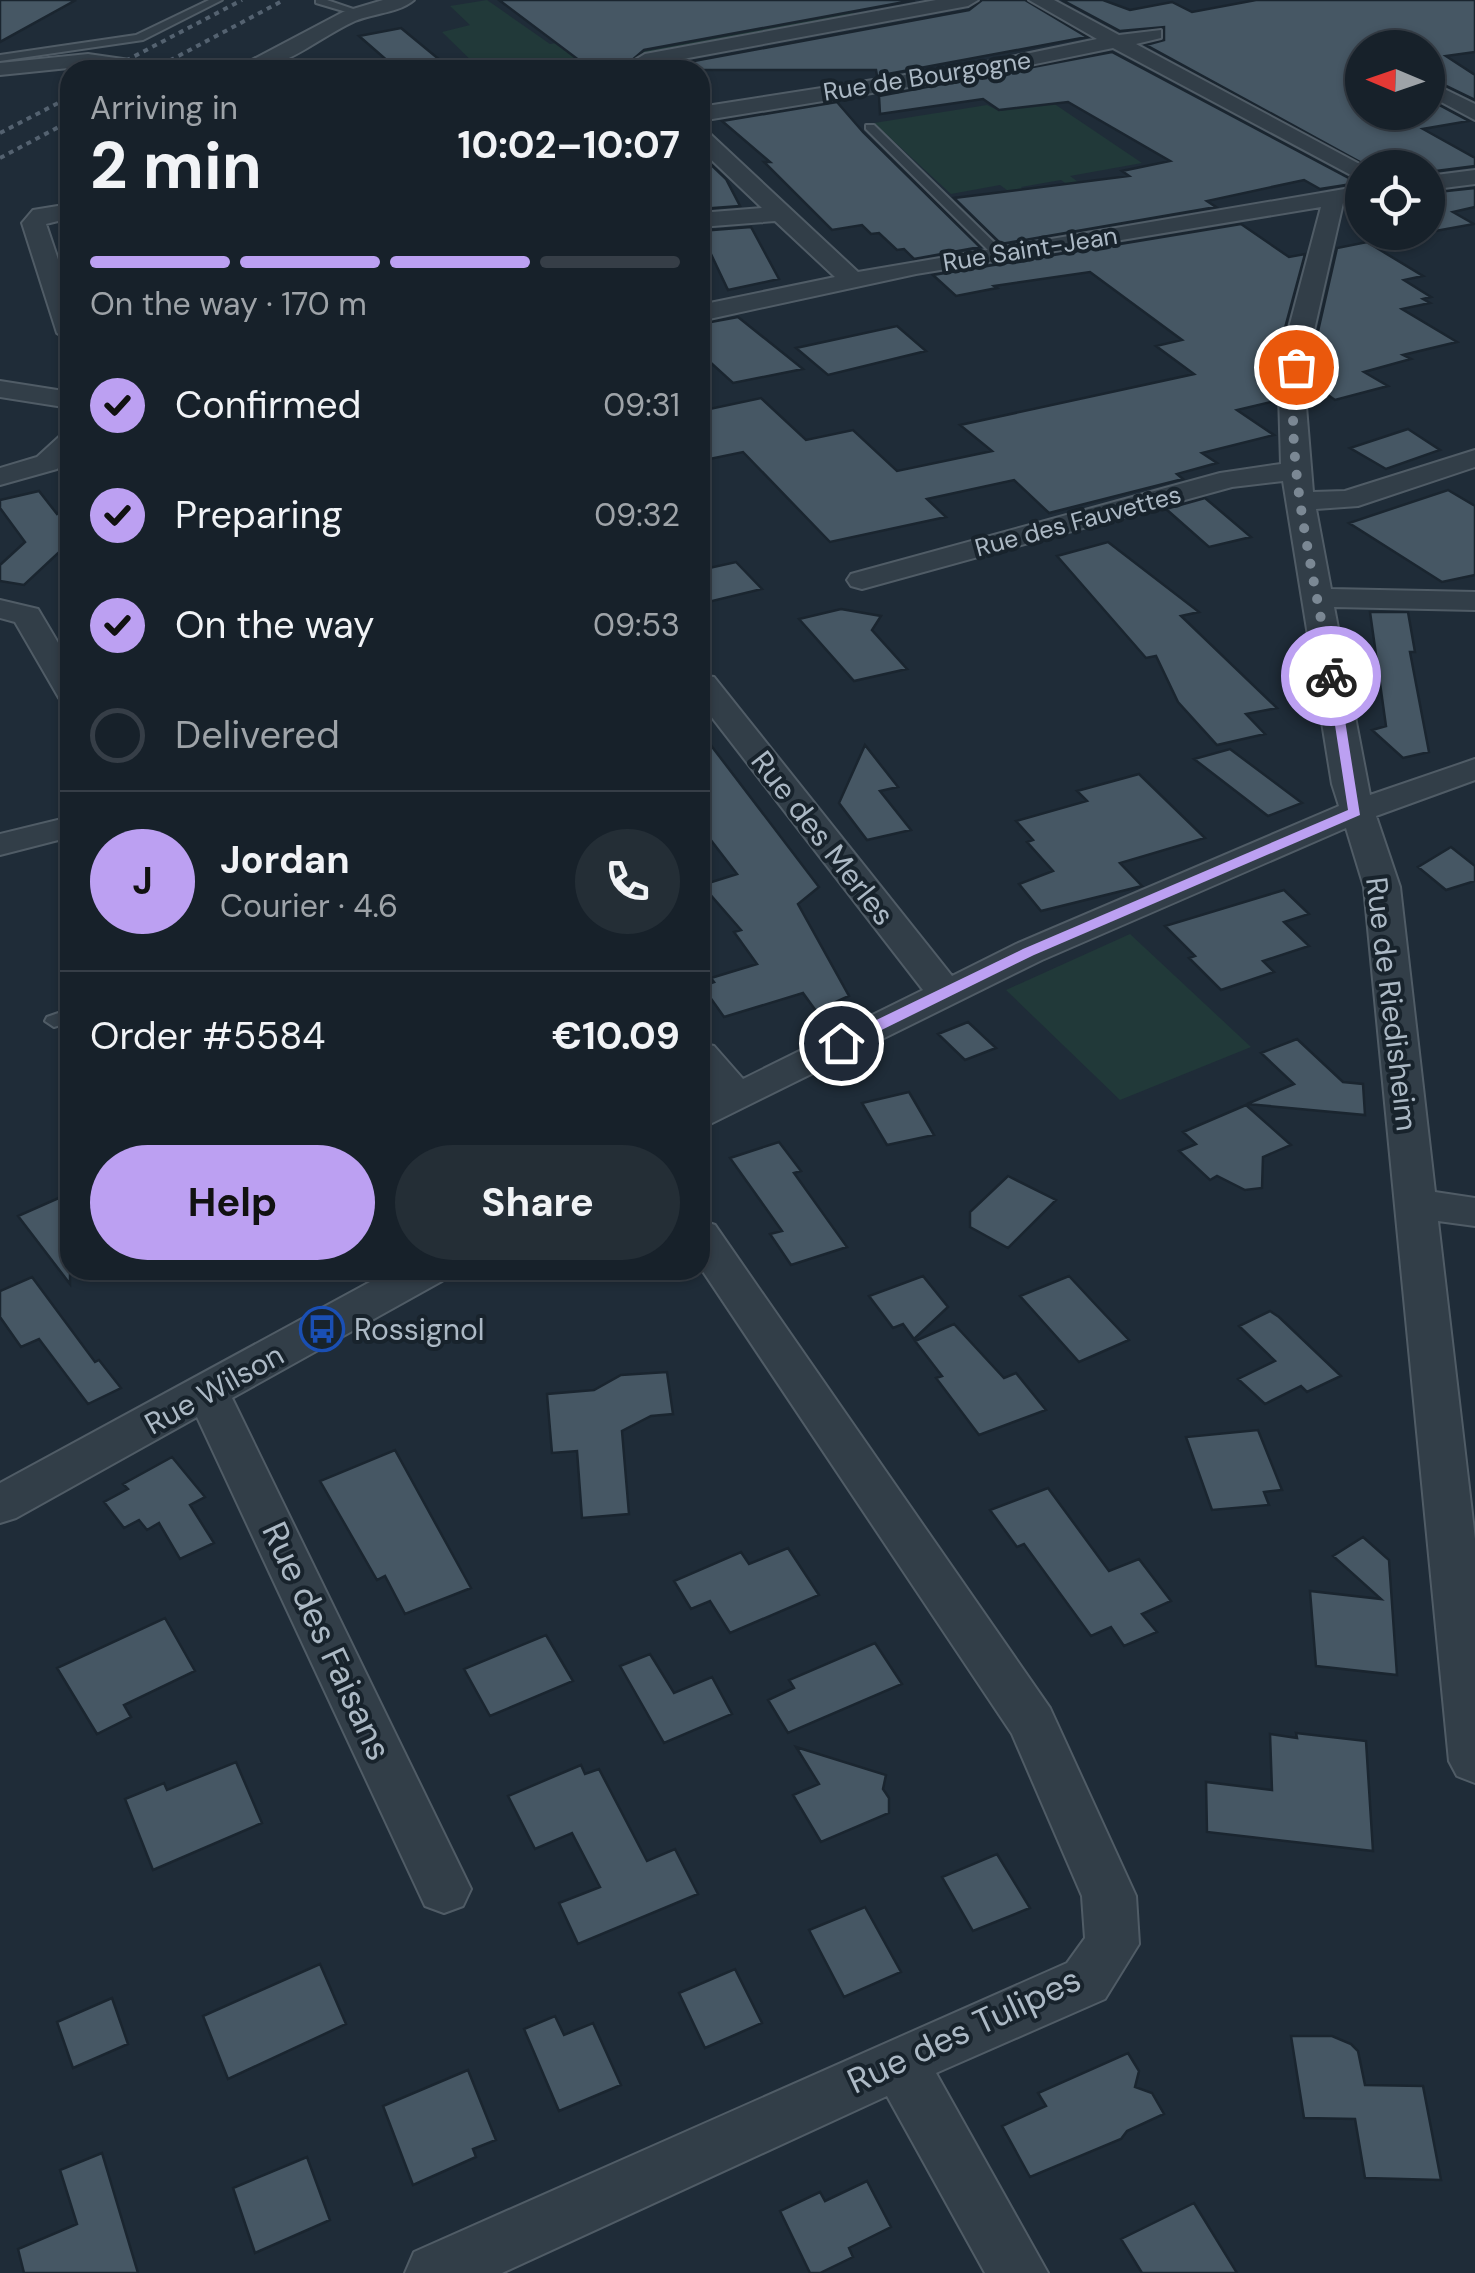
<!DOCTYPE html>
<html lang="en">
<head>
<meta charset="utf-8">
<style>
	:root { --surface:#17212a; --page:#242e36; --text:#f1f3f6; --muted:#9ea3a8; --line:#363e47; --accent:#bca0f2 }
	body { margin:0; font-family:"DM Sans",sans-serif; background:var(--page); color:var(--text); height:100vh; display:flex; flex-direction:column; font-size:38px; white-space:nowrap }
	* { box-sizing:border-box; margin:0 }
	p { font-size:32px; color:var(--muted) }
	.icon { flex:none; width:55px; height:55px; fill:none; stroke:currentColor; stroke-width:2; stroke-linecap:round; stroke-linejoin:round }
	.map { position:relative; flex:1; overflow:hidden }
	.drawer { position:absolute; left:60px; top:60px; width:650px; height:1220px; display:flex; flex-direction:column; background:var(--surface); border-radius:30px; box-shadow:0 2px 8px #0004,0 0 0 2px var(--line) }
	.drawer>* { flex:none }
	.needle { width:65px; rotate:272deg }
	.tools { position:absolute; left:1345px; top:30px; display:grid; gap:20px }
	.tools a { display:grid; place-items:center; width:100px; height:100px; border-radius:50%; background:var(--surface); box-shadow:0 2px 8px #0004,0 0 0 2px var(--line); font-size:50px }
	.pin { position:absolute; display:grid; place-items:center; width:85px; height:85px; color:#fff; margin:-42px; border:5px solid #fff; border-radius:50%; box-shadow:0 2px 10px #0007 }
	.courier { position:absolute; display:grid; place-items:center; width:100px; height:100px; margin:-50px; border:8px solid #bca0f2; border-radius:50%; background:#fff; color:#222; box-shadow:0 2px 12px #0007 }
	.overview em { font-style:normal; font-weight:700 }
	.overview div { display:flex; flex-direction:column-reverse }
	.overview { display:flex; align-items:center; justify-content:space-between; height:170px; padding:0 30px }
	h1 { font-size:65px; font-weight:700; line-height:75px }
	.bar { display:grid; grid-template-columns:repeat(4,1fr); gap:15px 10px; align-content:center; height:120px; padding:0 30px }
	.bar i { height:12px; border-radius:8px; background:var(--line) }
	.bar .active { background:var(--accent) }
	.bar p { grid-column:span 4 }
	.line { display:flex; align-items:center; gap:25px; padding:0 30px; border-top:2px solid var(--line) }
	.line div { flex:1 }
	.round { display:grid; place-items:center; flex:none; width:105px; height:105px; border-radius:52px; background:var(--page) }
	ol { padding:0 30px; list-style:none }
	li { display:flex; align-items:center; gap:30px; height:110px }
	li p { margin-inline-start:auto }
	li .icon { padding:10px; border-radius:50%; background:var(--accent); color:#111; stroke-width:4 }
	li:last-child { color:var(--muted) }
	li i { width:55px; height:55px; border:5px solid var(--line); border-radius:50% }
	.cta { display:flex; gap:20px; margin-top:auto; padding:20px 30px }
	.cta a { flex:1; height:115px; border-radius:60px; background:var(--accent); color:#111; font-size:40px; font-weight:700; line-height:115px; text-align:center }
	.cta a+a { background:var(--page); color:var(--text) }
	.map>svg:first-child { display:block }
	.green { fill:#213939 }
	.building { fill:#465764; stroke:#1a252f; stroke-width:2.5 }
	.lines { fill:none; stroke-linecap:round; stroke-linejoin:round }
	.service-casing { stroke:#505c66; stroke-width:4 }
	.minor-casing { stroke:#505c66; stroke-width:4 }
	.service { fill:#323e48; fill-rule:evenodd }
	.minor { fill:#323e48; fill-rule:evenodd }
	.rail { stroke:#546270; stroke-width:4; stroke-dasharray:5 5; stroke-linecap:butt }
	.route { fill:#bca0f2 }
	.done { stroke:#7b8894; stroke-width:10; stroke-dasharray:0 18 }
	.labels { text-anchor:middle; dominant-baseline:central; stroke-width:8; stroke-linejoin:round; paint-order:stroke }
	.far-street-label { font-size:25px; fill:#acb9c5; stroke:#18232c }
	.street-label { font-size:30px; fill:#acb9c5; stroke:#18232c }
	.poi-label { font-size:30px; fill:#acb9c5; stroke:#18232c; text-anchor:start }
	.near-street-label { font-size:35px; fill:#acb9c5; stroke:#18232c }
</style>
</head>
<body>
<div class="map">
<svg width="1475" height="2273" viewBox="0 0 1475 2273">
	<rect width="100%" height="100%" fill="#1f2c38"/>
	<path class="green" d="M487 0 550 44 831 0 861 18 575 70H481L442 32 470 25 450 6Z
		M1053 103 1142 163 1070 176 1096 195 1085 197 1061 180 1021 187 1024 191 1011 193 1000 185 951 194 874 123 987 105 999 111Z
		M1130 934 1251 1047 1120 1100 1006 990Z"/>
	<path class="building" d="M0 0H76L0 42Z
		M499 0H915L644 50 631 61 646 70 969 10 982 0H1025L1087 37 877 76 876 70H670L666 67 668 70H592Z
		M1062 0H1103L1130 10 1172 2 1192 12 1256 0H1475V52L1446 56 1475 75V100L1428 77V48H1362V112H1428V99L1469 121 1423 129 1475 158V166L1428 172V168H1371L1146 45 1164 40V27L1120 31Z
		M401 28 452 70H398L359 36Z
		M1112 52 1358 183 1320 189 1304 180 1207 201 1216 207 1001 244 954 198 1129 176 1122 171 1170 161 1068 102 999 110 983 99 880 114 879 96Z
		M837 102 863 132 980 247 914 259 904 249 897 250 879 233 871 234 862 225 832 230 764 162H770L722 121Z
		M700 154 726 179 740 206 700 209Z
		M1475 188V207L1453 212 1474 224 1397 238 1387 232H1428V193Z
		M1241 224 1289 257 1305 254 1282 339 1275 401 1237 410 1274 435 1202 453 1217 463 1177 474 1183 479 1049 513 1014 480 927 499 946 517 830 542 743 452 700 461V411L761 398 806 440 853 430 897 471 992 451 960 425 1194 374 1156 346 1182 340 1090 272 994 286 997 288 956 296 933 275Z
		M751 227 779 279 728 290 700 231Z
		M1367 242 1423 276 1404 280 1431 297 1423 299 1430 303 1402 309 1457 342 1403 355 1411 359 1364 372 1388 386 1335 400 1321 390 1309 393 1316 340 1337 248Z
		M738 317 803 369 733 383 700 353V324Z
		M897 326 926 351 828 375 796 348Z
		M1408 429 1440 450 1386 469 1350 448Z
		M1448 490 1475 506V575L1442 582 1349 523Z
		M39 491 57 514 70 503V542L24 585 0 581V565L25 542 0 508V500Z
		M1205 498 1251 537 1209 547 1166 509Z
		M1108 542 1199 612 1181 616 1277 708 1246 714 1265 734 1217 745 1178 702 1156 656 1146 658 1057 556Z
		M736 562 762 589 700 604V570Z
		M841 609 881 616 872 630 907 669 854 681 799 619Z
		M1370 612H1408L1415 652H1410L1429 752 1403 758 1372 730 1386 726Z
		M700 731 819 887 798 904 849 996 816 1011 803 993 724 1017 702 986 714 982 711 978 757 964 734 932 741 930 702 885 737 874 700 826Z
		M865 745 898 787 880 791 911 830 867 840 839 803Z
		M1230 749 1302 803 1268 816 1194 759Z
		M1139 774 1205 838 1120 863 1142 886 1041 911 1019 884 1053 871 1027 842 1033 840 1016 821 1087 801 1077 791Z
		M1451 847 1475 866V881L1446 890 1418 867Z
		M1284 890 1309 914 1284 922 1309 946 1263 961 1274 972 1221 990 1189 958 1195 956 1165 926Z
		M968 1022 996 1048 965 1060 938 1034Z
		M1297 1039 1343 1082 1363 1084 1365 1115 1247 1104 1294 1084 1261 1053Z
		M909 1092 934 1135 887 1145 862 1103Z
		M1246 1105 1291 1145 1263 1157 1262 1188 1245 1190 1217 1176 1210 1180 1179 1151 1196 1144 1183 1132Z
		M779 1142 801 1171 794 1173 847 1247 791 1265 770 1234 782 1231 730 1158Z
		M1008 1176 1056 1200 1008 1248 970 1227V1212Z
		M70 1193V1284L18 1216Z
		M923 1276 948 1307 914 1339 903 1324 893 1328 869 1296Z
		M1069 1276 1096 1305 1129 1340 1079 1362 1020 1296Z
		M32 1277 95 1362 99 1360 121 1388 88 1404 39 1339 21 1347 0 1317V1291Z
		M1270 1311 1279 1317 1341 1376 1307 1392 1301 1386 1265 1404 1238 1379 1275 1361 1239 1326Z
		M954 1324 1004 1378 1016 1373 1046 1410 979 1435 936 1378 942 1376 915 1341Z
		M667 1372 673 1414 651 1416 622 1431 629 1514 582 1518 577 1451 552 1453 547 1394 594 1390 621 1375Z
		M1258 1430 1282 1490 1264 1492 1269 1505 1212 1510 1186 1437Z
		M395 1450 471 1588 405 1614 385 1576 377 1580 320 1481Z
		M172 1457 205 1497 190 1505 214 1543 180 1559 159 1523 147 1530 139 1520 124 1528 104 1502 128 1489 123 1484Z
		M1048 1488 1109 1571 1139 1559 1171 1601 1142 1614 1157 1632 1124 1646 1111 1627 1091 1636 1024 1544 1017 1547 990 1510Z
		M1363 1537 1389 1560 1397 1675 1316 1666 1310 1591 1381 1599 1333 1556Z
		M788 1548 819 1595 730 1633 710 1601 691 1609 674 1581 741 1552 749 1564Z
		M165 1618 195 1671 124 1705 131 1717 97 1734 57 1668Z
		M546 1635 573 1681 490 1716 464 1669Z
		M875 1643 902 1684 788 1733 768 1700 794 1688 789 1680Z
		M650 1654 674 1693 712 1677 732 1714 664 1743 620 1666Z
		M1296 1733 1366 1741 1373 1851 1207 1832 1206 1782 1272 1790 1270 1734 1297 1738Z
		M796 1747 886 1775 883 1789 889 1798V1813L821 1842 793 1795 819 1784Z
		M236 1762 262 1823 153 1870 125 1799 164 1783 167 1790Z
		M581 1765 585 1774 599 1769 647 1861 675 1849 698 1894 578 1944 559 1903 600 1887 572 1833 535 1849 508 1796Z
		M997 1854 1030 1908 973 1931 942 1877Z
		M865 1907 901 1972 844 1997 809 1930Z
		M320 1964 346 2024 228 2079 203 2016Z
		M735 1969 762 2023 705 2048 679 1993Z
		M112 1998 128 2044 73 2068 57 2022Z
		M555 2016 564 2035 593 2023 621 2085 559 2111 524 2029Z
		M1291 2036H1332L1351 2044 1358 2051 1365 2085 1423 2086 1441 2180 1365 2178 1355 2119 1304 2118Z
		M1128 2053 1139 2071 1135 2087 1152 2093 1164 2114 1127 2131 1121 2139 1030 2177 1002 2126 1046 2106 1038 2093Z
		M468 2070 496 2140 473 2149 476 2157 413 2185 383 2106Z
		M102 2153 138 2273H24L18 2249 77 2224 60 2170Z
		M307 2157 330 2220 255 2253 233 2188Z
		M867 2181 891 2227 849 2248 853 2257 820 2273H810L780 2211 820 2192 825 2201Z
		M1194 2203 1237 2273H1142L1121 2239Z"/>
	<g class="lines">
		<defs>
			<path id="service" d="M209 0H222L143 40 0 61V55L136 35Z
				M316 0H327L365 13 360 16 316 3Z
				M866 125H874L1003 251V257H995L866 129Z
				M70 1009V1022L54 1027 45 1021 47 1017Z"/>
			<path id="minor" d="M383 0H414C399 13 374 13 355 21 308 43 289 70 233 70L343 12Z
				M936 0H978L968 6 645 66 635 60 645 54Z
				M1029 0H1054L1119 35 1161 30V38L1136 44 1367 168H1362V181L1113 48 982 75 700 121V107L982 63 1097 39Z
				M88 54 158 64 169 70 88 66 0 75V63Z
				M1428 81 1475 104V120L1428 95Z
				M700 130 708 132 858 272 1362 186V200L1343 203 1312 339 1305 394 1313 492 1345 491 1475 450V467L1358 506 1316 509 1331 589 1475 592V610L1334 607 1370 795 1475 759V780L1376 816 1400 887 1435 1192 1475 1198V1226L1438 1221 1475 1539V1783L1457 1776 1449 1761 1364 887 1346 828 1042 960 700 1129V1100L712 1094 700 1080V1043L714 1046 743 1079 923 990 700 702V675L714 677 952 976 1016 944 1339 806 1332 784 1283 481 1232 487 862 589 851 586 847 580 851 574 1220 473 1281 464 1279 394 1286 339 1321 207 916 274 700 321V305L835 277 775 221 700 227V213L762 208 700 149Z
				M1475 170V184L1428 190V176Z
				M70 204V218L46 224 70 295V341L57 333 22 223 33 210Z
				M0 381 70 392V408L0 397Z
				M70 434V457L57 469 0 485V468L37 457 60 436Z
				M0 600 38 609 70 663V701L59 698 15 622 0 618Z
				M70 817V837L0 855V834Z
				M700 1220 715 1225 1050 1708 1136 1896 1139 1944 1105 1999 936 2073 1048 2273H985L887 2096 502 2273H405L414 2252 1067 1963 1085 1938 1082 1896 1012 1734 700 1267Z
				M392 1270H448L442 1281 232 1398 471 1889 463 1906 444 1913 425 1906 197 1417 16 1518 0 1523V1483Z"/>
		</defs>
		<use href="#service" class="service-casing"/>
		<use href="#minor" class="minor-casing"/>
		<use href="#service" class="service"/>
		<use href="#minor" class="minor"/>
		<path class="rail" d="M108 70 242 0
			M152 70 284 0
			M0 133 70 97
			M0 158 70 121"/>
	</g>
	<path class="route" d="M1327 673 1338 676 1360 815 1034 955 847 1047H835V1040L1023 949 1348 810Z"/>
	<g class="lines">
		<path class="done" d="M1296 367C1283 463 1316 579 1331 676"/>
	</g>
	<defs>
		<symbol id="bus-ring" viewBox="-11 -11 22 22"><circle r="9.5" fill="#18232c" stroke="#1a4fb4" stroke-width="1.5"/><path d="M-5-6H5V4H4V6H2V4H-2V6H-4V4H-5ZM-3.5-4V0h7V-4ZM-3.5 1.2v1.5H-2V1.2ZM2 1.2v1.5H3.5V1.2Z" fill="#1a4fb4"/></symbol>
	</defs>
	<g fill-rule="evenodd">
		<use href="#bus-ring" x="297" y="1304" width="50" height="50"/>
	</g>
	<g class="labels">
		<g class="far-street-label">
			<text transform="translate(927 76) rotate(-9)">Rue de Bourgogne</text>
			<text transform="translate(1030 249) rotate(-9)">Rue Saint-Jean</text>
			<text transform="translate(1078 521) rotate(-15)">Rue des Fauvettes</text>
		</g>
		<g class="street-label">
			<text transform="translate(823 838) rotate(52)">Rue des Merles</text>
			<text transform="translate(1392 1004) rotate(83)">Rue de Riedisheim</text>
			<text transform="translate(214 1389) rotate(-29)">Rue Wilson</text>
		</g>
		<g class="poi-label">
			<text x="354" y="1329">Rossignol</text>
		</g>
		<g class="near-street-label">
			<text transform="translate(327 1641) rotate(65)">Rue des Faisans</text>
			<text transform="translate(964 2030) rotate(-25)">Rue des Tulipes</text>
		</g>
	</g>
</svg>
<div class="tools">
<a><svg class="needle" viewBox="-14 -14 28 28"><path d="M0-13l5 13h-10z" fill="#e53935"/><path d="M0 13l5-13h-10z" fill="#9ea3a8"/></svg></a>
<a><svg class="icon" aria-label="locate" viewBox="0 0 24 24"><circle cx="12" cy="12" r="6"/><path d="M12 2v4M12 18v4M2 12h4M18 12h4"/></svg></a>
</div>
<div class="pin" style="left:1296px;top:367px;background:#ea580c"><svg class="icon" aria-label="bag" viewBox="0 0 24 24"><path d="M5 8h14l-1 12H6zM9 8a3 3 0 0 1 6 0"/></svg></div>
<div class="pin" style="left:841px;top:1043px;background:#1f2937"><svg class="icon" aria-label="home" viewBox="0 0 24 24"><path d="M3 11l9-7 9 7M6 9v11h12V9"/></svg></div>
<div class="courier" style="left:1331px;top:676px"><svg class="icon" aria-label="bike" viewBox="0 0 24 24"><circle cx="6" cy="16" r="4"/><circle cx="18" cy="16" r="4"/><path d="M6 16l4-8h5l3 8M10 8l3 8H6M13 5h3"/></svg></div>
<section class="drawer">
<div class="overview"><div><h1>2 min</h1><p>Arriving in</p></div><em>10:02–10:07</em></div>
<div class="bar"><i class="active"></i><i class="active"></i><i class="active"></i><i></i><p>On the way · 170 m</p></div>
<ol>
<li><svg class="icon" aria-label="check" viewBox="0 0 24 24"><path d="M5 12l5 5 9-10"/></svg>Confirmed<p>09:31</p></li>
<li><svg class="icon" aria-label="check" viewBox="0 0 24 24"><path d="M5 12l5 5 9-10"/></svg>Preparing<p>09:32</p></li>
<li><svg class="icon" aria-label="check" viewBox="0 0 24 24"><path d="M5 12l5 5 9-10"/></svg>On the way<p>09:53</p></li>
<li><i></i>Delivered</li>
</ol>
<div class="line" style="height:180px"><b class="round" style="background:var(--accent);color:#111">J</b><div><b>Jordan</b><p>Courier · 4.6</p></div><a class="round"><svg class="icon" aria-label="phone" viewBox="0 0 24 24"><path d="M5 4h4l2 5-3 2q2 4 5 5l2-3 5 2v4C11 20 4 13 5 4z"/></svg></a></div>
<div class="line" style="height:130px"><div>Order #5584</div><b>€10.09</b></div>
<div class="cta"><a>Help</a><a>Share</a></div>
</section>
</div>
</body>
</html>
